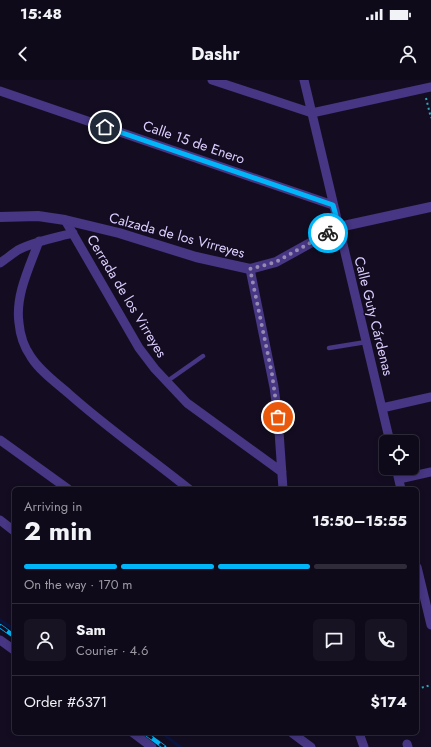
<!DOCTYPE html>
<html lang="en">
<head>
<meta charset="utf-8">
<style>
	:root { --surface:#0f0a1a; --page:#181323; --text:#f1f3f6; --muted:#9b9aa2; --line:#2f2b39; --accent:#00b6f9 }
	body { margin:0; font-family:Jost,sans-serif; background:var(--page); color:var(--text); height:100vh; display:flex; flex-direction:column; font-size:15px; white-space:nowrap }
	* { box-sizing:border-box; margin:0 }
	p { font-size:13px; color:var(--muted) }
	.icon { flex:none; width:22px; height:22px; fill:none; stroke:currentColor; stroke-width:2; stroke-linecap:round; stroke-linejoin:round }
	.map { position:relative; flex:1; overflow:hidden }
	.side { position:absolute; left:12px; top:407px; width:407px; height:248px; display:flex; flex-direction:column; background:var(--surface); border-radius:6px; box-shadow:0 2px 6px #0003,0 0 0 1px var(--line) }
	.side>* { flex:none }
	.fabs { position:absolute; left:379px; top:355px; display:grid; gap:8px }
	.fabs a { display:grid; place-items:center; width:40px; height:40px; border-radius:6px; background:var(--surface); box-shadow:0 2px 6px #0003,0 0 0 1px var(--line); font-size:20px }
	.pin { position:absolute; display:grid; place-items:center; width:34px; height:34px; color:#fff; margin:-17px; border:2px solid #fff; border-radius:50%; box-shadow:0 1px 4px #0007 }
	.courier { position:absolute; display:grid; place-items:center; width:40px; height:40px; margin:-20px; border:3px solid #00b6f9; border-radius:50%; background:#fff; color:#222; box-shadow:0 1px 5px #0007 }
	.summary em { font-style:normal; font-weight:700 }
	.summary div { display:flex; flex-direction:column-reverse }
	.summary { display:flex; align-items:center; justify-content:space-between; height:68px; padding:0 12px }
	h1 { font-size:26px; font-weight:700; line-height:30px }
	.bar { display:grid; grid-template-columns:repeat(4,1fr); gap:6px 4px; align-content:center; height:48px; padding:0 12px }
	.bar i { height:5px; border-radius:3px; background:var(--line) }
	.bar .selected { background:var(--accent) }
	.bar p { grid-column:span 4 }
	.line { display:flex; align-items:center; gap:10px; padding:0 12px; border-top:1px solid var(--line) }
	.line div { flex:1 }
	.round { display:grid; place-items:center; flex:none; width:42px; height:42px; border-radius:6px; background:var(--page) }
	.status { display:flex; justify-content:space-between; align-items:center; height:28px; padding:0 20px; background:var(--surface); direction:ltr }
	.status svg { height:11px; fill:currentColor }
	header { display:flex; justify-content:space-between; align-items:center; height:52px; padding:0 12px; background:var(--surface); font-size:18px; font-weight:700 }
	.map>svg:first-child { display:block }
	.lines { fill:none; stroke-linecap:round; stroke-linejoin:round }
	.stream { stroke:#081340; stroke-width:3 }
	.path { stroke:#2aa8b7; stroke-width:2; stroke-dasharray:2 3; stroke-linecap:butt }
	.service { stroke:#463683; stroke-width:4.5 }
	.minor { stroke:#463683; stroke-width:9 }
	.tertiary { stroke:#463683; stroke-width:10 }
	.rail-casing { stroke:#00b6f9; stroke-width:4.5 }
	.rail { stroke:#140d22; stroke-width:3; stroke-dasharray:9; stroke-linecap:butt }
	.done { stroke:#968ab2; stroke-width:4; stroke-dasharray:0 7.2 }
	.route { stroke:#00b6f9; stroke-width:5 }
	.labels { text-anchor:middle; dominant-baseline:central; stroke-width:3; stroke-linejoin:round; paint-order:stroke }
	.street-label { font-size:14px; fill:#dcceff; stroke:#140d22 }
</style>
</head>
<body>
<div class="status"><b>15:48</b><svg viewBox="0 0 49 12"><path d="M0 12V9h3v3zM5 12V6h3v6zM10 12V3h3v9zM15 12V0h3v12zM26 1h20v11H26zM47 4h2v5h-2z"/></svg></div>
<header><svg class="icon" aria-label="back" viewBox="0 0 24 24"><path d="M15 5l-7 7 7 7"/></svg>Dashr<svg class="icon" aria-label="person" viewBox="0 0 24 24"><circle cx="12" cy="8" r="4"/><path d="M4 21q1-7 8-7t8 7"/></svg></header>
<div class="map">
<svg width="431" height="667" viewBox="0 0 431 667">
	<rect width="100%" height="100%" fill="#140d22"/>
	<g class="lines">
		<path class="stream" d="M0 540 14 549
			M162 653 180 667"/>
		<path class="path" d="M426 18 431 38
			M417 609 431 605"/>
		<path class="service" d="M329 268 366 262
			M166 302 203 276"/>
		<path class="minor" d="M212 0 312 33 431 7
			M304 0 390 362
			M0 11 333 125
			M65 140 139 268 155 289 187 323 282 392
			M39 161C30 186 15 215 19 243 20 255 24 267 31 277 40 291 55 302 68 313 106 347 149 377 189 409
			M0 183C6 179 12 174 18 170 35 161 54 158 73 153
			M250 189 274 307 278 337 283 409
			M382 328 431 317
			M0 360 68 409
			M396 388 401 409
			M399 399 431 392
			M0 440 14 451
			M417 487 431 545
			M0 560 14 570
			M133 653 152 667
			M292 653 311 667
			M359 653 364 667
			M407 664 408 667"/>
		<path class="tertiary" d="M0 137 38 136 65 140 119 153 196 177 250 189 276 182 339 147 431 127"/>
		<defs>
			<path id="rail" d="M0 546 14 556
				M145 653 164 667"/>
		</defs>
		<use href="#rail" class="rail-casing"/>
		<use href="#rail" class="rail"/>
	</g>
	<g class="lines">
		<path class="done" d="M278 337 272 294 250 189 276 182 328 153"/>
		<path class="route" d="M105 47 333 125 339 147 328 153"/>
	</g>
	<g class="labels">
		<g class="street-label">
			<text transform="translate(194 62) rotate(19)">Calle 15 de Enero</text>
			<text transform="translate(177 155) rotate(15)">Calzada de los Virreyes</text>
			<text transform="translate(127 216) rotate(59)">Cerrada de los Virreyes</text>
			<text transform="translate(374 236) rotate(76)">Calle Guty Cárdenas</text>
		</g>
	</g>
</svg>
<div class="fabs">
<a><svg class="icon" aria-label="locate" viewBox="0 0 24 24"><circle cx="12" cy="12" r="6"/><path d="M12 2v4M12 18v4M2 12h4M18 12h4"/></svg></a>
</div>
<div class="pin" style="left:278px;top:337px;background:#ea580c"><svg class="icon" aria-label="bag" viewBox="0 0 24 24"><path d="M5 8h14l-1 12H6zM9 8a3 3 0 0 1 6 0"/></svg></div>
<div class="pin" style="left:105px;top:47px;background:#1f2937"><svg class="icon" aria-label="home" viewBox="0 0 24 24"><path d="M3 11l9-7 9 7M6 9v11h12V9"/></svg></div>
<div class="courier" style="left:328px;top:153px"><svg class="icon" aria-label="bike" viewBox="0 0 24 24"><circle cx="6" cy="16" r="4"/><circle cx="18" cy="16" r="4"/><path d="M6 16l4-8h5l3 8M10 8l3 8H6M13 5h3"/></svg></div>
<section class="side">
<div class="summary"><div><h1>2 min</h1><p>Arriving in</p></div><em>15:50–15:55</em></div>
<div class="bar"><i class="selected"></i><i class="selected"></i><i class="selected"></i><i></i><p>On the way · 170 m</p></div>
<div class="line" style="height:72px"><a class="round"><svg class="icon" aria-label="person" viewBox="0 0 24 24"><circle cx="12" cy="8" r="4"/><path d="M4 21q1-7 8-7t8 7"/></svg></a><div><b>Sam</b><p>Courier · 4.6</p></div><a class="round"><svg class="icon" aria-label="chat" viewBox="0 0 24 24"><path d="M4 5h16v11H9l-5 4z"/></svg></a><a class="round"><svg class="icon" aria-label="phone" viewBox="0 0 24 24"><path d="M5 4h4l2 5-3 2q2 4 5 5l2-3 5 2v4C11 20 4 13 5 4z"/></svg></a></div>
<div class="line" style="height:52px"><div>Order #6371</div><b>$174</b></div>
</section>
</div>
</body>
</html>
